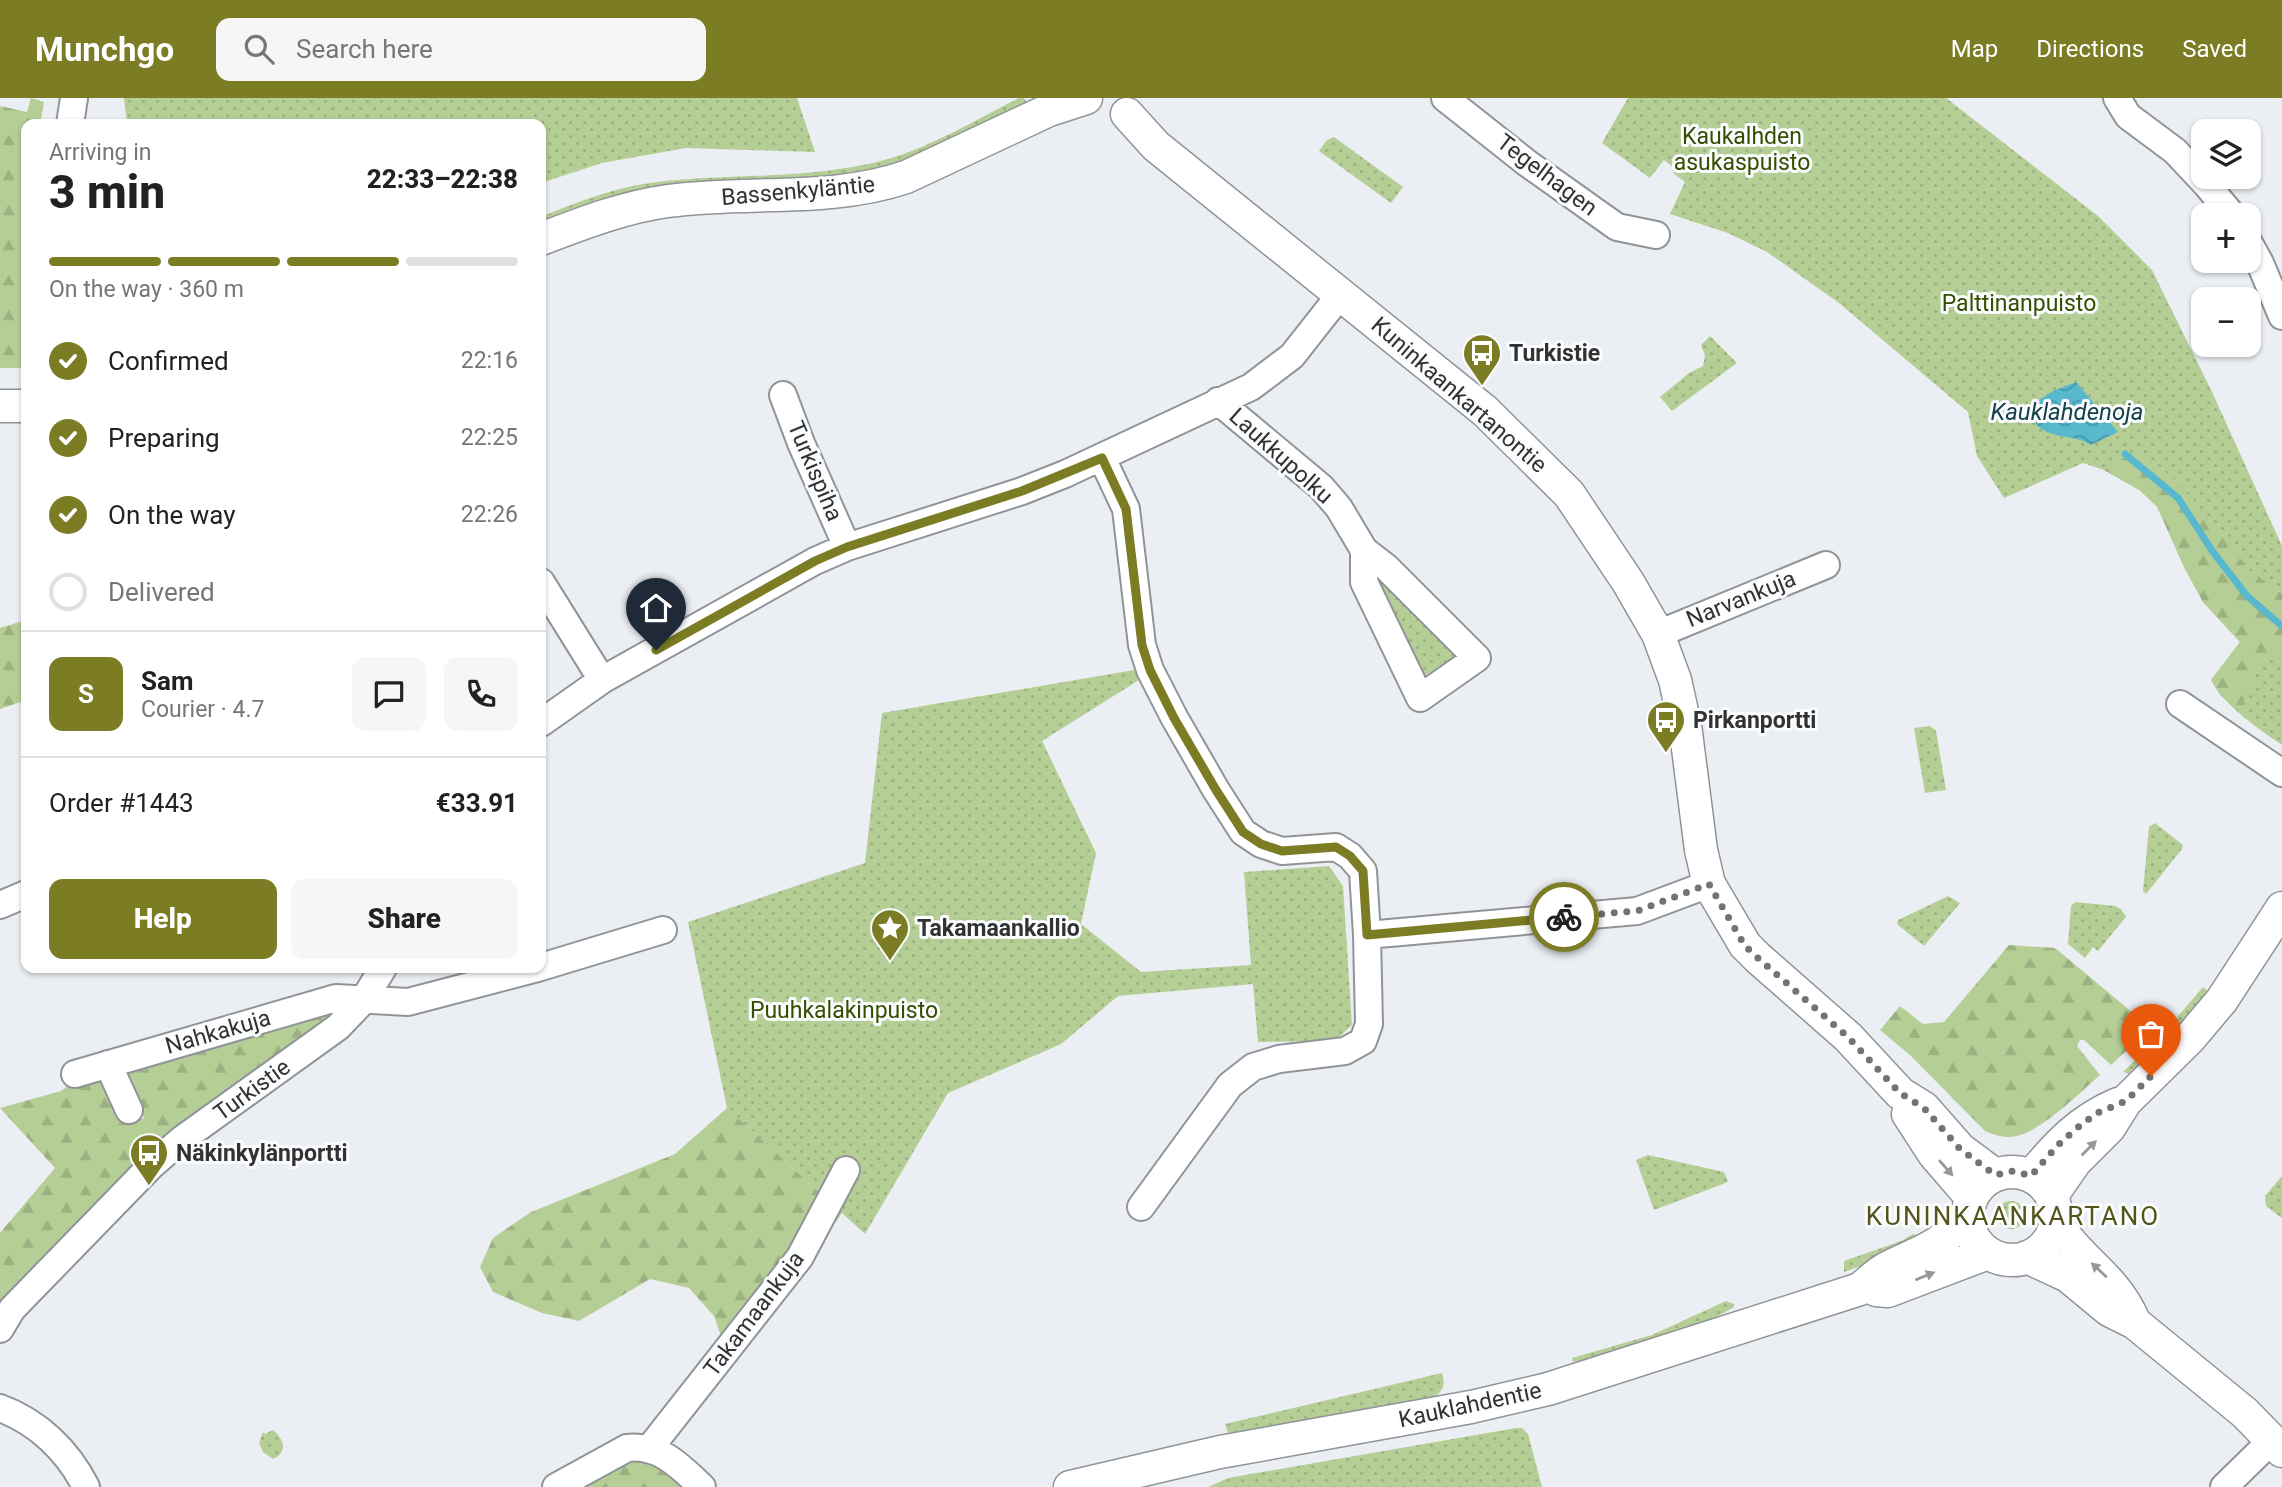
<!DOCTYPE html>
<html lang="en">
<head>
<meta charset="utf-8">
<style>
	:root { --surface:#fff; --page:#f6f6f6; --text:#222; --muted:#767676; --line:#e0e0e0; --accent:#7b7c24 }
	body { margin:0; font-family:Roboto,sans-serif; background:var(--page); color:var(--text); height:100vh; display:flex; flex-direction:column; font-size:26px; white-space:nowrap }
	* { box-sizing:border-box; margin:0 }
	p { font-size:23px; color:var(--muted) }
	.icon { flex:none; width:38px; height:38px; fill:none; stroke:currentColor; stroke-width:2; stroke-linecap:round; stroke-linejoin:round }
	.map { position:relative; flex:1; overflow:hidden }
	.panel { position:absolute; left:21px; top:21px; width:525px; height:854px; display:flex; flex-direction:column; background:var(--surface); border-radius:14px; box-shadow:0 2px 5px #0004 }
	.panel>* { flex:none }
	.buttons { position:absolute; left:2191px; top:21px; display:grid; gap:14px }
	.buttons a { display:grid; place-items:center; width:70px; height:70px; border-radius:14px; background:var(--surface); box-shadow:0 2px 5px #0004; font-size:35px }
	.pin { position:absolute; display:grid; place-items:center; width:60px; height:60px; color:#fff; margin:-72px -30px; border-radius:50% 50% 50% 0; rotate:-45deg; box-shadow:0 0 7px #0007 }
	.pin .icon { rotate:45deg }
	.courier { position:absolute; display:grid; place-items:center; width:70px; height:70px; margin:-35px; border:5px solid #7b7c24; border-radius:50%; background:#fff; color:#222; box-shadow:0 2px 9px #0007 }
	.headline em { font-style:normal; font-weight:800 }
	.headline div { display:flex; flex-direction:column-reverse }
	.headline { display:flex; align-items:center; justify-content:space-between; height:119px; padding:0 28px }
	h1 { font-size:46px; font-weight:800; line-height:52px }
	.bar { display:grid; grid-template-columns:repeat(4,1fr); gap:10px 7px; align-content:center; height:84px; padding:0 28px }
	.bar i { height:9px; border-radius:5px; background:var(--line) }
	.bar .current { background:var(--accent) }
	.bar p { grid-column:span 4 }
	.line { display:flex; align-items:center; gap:18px; padding:0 28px; border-top:2px solid var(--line) }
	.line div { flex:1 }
	.round { display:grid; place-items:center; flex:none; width:74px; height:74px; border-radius:14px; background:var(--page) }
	ol { padding:0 28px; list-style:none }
	li { display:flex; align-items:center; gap:21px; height:77px }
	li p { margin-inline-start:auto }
	li .icon { padding:7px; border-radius:50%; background:var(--accent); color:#fff; stroke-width:4 }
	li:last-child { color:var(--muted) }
	li i { width:38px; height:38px; border:4px solid var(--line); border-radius:50% }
	.action { display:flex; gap:14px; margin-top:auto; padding:14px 28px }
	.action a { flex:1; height:80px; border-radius:14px; background:var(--accent); color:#fff; font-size:28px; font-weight:800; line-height:80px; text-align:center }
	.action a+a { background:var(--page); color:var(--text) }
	header { display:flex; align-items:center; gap:42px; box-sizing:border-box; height:98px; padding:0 35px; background:var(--accent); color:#fff }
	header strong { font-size:33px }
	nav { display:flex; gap:38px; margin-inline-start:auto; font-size:24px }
	.search { width:490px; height:63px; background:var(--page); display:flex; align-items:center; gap:18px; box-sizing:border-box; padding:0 24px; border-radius:14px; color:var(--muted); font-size:26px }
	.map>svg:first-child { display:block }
	.grass { fill:url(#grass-dots) }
	.forest { fill:url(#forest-firs) }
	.water { fill:url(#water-waves) }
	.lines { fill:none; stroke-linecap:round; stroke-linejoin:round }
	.stream { stroke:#58b9ce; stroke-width:7 }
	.minor-casing { stroke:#909499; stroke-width:30 }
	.tertiary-casing { stroke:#909499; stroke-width:35 }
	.minor { stroke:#fff; stroke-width:26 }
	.tertiary { stroke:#fff; stroke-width:32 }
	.oneway { fill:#98989a }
	.done { stroke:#717477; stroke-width:7; stroke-dasharray:0 12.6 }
	.route { stroke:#7b7c24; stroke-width:9 }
	.labels { text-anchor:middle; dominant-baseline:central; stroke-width:6; stroke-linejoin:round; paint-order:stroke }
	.park-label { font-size:23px; fill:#354e00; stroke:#fafcfe }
	.street-label { font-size:23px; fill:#303234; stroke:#fafcfe }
	.poi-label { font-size:23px; font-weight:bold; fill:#303234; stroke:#fafcfe; text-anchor:start }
	.water-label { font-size:24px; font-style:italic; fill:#14414a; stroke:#fafcfe }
	.quarter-label { font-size:26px; letter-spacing:2px; fill:#545419; stroke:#fafcfe }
</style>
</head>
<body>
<header>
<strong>Munchgo</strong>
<div class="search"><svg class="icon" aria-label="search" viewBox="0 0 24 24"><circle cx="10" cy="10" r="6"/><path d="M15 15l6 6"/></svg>Search here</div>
<nav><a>Map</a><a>Directions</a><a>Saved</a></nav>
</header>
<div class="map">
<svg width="2282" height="1389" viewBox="0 0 2282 1389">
	<defs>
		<pattern id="grass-dots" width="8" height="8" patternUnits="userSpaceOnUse" patternTransform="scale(1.75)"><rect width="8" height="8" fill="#b5ce95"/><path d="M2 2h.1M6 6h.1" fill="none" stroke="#9cb181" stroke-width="1.8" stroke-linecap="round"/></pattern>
		<pattern id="forest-firs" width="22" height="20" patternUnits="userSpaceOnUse" patternTransform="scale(1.75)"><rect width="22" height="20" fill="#b5ce95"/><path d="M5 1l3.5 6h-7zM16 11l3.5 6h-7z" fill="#9cb181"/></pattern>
		<pattern id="water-waves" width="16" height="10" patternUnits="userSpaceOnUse" patternTransform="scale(1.75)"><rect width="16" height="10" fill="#58b9ce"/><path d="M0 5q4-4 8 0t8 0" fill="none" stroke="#4997a8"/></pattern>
	</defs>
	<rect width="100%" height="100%" fill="#ebeff4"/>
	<path class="grass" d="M124 0H797L815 54 686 50 602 65 541 85V26H127Z
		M1019 0H1024L1028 7 900 67 541 129V119C579 103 616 89 657 84 726 76 795 81 863 67 918 57 970 25 1019 0Z
		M1628 0H1946L2098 118 2152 172 2212 294 2282 448V647C2255 628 2228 611 2211 582L2240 544 2203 504 2185 471 2157 409 2140 392 2104 372 2083 365 2004 400 1977 358 1968 314 1839 205 1767 154 1728 135 1670 116 1685 84 1673 75 1675 71 1664 62 1650 80 1602 45Z
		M1334 39 1403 89 1391 105 1319 53 1327 42Z
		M1710 238 1737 265 1672 313 1660 299 1689 275 1703 268 1705 258 1701 247Z
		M1377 478 1456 556 1454 561 1422 579 1373 485Z
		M1134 572 1139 582 1042 643 1096 755 1081 826 1141 874 1251 867 1244 774 1329 768 1343 788 1352 927 1335 943 1258 944 1253 886 1118 898 1061 946 948 995 865 1136 727 1010 688 824 865 765 882 615Z
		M1930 628 1936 633 1946 692 1925 695 1914 630Z
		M2155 725 2183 747 2182 751 2146 796 2143 793 2149 729Z
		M1948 798 1960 805 1924 848 1897 826 1898 822Z
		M2075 804 2115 808 2121 811 2126 819 2098 853 2093 849 2085 860 2068 846 2071 808Z
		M2203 889 2211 896 2182 929 2132 977 2123 974 2168 930Z
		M1648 1057 1724 1074 1728 1084 1654 1112 1636 1062Z
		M2282 1078V1120L2266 1108 2265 1098Z
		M1997 1117a14 14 0 1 1 28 0a14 14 0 1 1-28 0Z
		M1913 1136 1921 1139 1905 1152 1844 1174V1163L1901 1143Z
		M1726 1203 1734 1206V1209L1683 1238 1616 1256 1573 1264 1572 1260 1652 1237Z
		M1442 1275C1446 1288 1443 1293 1432 1301L1228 1335 1225 1326Z
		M1516 1330H1522L1528 1336 1542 1389H1208L1228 1380Z
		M273 1332C284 1341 288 1354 273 1361L263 1354 259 1345 263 1334 265 1336Z"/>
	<path class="forest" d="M31 0 44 4 40 26H26V270H0V8L27 14Z
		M2141 353 2178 385 2219 431 2248 471 2282 496V560L2272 557 2262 562 2241 609 2234 610 2220 597 2211 582 2240 544 2203 504 2185 471 2157 408 2139 392 2104 372 2133 354Z
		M26 522V602L0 611V530Z
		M2009 847 2055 850 2151 930 2111 967 2084 942H2080L2077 948 2100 977C2081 994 2041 1033 2017 1038 2006 1041 1995 1037 1985 1033L1911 958 1880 932 1900 908 1923 926 1944 924Z
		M333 912 334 916 0 1208V1135L55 1070 0 1010 61 993 71 985 98 981 109 993 127 1025 144 1020C138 1007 122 990 127 974Z
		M727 1010 842 1115 731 1267 714 1218 689 1190 650 1181 579 1223 542 1215 493 1194 480 1169 493 1140 531 1114 675 1056Z
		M624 1359H646L689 1389H572Z"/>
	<path class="water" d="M2076 284 2118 334 2091 347C2076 337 2059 341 2043 332 2036 328 2030 318 2025 311L2053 293Z"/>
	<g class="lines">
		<path class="stream" d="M2125 356 2178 400 2213 454 2247 498 2282 528"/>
		<defs>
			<path id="minor" d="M1445 0 1527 65 1617 129 1656 137
				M2117 0 2128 18 2175 53 2206 86 2232 117
				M70 26 74 0
				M2249 145 2260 165 2282 218
				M783 297 801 345 847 449
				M1218 303 1321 389 1339 410 1364 452V484L1420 600 1477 560 1386 469 1364 452
				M1102 360 1126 411 1142 547 1150 572 1174 619 1216 692 1243 734 1261 746 1282 753 1336 749 1350 758 1363 773 1367 837 1369 926 1363 943 1345 953 1279 961 1253 969 1230 987 1141 1109
				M541 484 602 582
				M1658 536 1826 467
				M2180 606 2282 675
				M541 625 602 582 815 463 847 449 1022 393 1065 376 1251 289 1292 258 1340 197
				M0 807 26 796
				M1367 837 1637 813 1709 786
				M541 869 663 832
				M108 966 129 1012
				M75 976 336 900 408 904 538 870
				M0 1231 12 1211 151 1068 181 1042 338 929 363 903 383 870
				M0 1310C38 1324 68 1353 86 1389
				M649 1351 800 1159 846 1072
				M556 1389 627 1350C659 1346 680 1368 702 1389
				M2224 1389 2272 1342"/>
			<path id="tertiary" d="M1127 16 1156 48 1485 313 1569 396 1628 484 1658 536 1675 582 1685 627 1701 752 1709 786 1745 847 1758 860 1848 939 1900 995 1924 1010 1960 1051 1995 1077
				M541 141C583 125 624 109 668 103 747 92 830 105 906 79L1049 12 1086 0
				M0 308H26
				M1908 1016 1934 1056 1972 1100
				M1968 1118a44 44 0 1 1 88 0a44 44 0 1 1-88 0Z
				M2031 1078C2058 1046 2080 1022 2118 1006
				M2052 1097 2075 1064 2109 1030 2126 1003 2190 940 2222 902 2282 810
				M2056 1125C2080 1163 2114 1178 2133 1221
				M2027 1159 2068 1178 2109 1212 2135 1225 2245 1315 2282 1353
				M1876 1192 1888 1193 1988 1155
				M1070 1389 1220 1354 1471 1309 1548 1291 1860 1191C1869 1184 1877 1175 1887 1170 1924 1151 1941 1151 1968 1114"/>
		</defs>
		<use href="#minor" class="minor-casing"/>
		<use href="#tertiary" class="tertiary-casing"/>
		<use href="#minor" class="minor"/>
		<use href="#tertiary" class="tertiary"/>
	</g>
	<defs><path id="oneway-solid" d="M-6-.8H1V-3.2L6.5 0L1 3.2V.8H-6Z" transform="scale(1.75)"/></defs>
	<g class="oneway">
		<use href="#oneway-solid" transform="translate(2089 1050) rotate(-45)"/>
		<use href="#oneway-solid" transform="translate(1946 1070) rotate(49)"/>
		<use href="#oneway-solid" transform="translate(2099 1172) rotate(-137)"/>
		<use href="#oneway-solid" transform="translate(1925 1178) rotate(-22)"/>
	</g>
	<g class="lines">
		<path class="done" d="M1564 819 1637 813 1709 786 1745 848 1758 860 1848 939 1900 995 1924 1010 1960 1051 1995 1077 2013 1073 2031 1078 2058 1047 2077 1030 2097 1015 2126 1003 2151 978"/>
		<path class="route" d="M656 552 815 463 847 449 1022 393 1102 360 1126 411 1142 547 1150 572 1174 620 1216 692 1243 734 1261 746 1282 753 1336 749 1350 758 1363 773 1367 837 1564 819"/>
	</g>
	<defs>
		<symbol id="bus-pin" viewBox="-11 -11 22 30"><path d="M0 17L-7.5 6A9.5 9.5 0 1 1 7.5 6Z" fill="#7b7c24" stroke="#fafcfe"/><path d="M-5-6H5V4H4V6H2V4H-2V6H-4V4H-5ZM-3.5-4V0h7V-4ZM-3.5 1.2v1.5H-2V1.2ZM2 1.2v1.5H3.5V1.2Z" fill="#fff"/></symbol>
		<symbol id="sight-pin" viewBox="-11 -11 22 30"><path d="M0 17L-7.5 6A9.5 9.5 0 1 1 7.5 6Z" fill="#7b7c24" stroke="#fafcfe"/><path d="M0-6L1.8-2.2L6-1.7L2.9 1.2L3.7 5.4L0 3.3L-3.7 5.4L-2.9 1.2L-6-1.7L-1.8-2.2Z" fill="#fff"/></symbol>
	</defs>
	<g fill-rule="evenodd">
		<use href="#bus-pin" x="1460" y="233" width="44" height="60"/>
		<use href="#bus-pin" x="1644" y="600" width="44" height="60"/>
		<use href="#sight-pin" x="868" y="808" width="44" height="60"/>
		<use href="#bus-pin" x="127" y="1033" width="44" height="60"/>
	</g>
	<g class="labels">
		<g class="park-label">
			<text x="1742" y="38">Kaukalhden<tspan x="1742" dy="26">asukaspuisto</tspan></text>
			<text x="2019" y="205">Palttinanpuisto</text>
			<text x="844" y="912">Puuhkalakinpuisto</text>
		</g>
		<g class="street-label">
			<text transform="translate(1547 77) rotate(37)">Tegelhagen</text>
			<text transform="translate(798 93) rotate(-5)">Bassenkyläntie</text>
			<text transform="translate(1459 297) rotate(41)">Kuninkaankartanontie</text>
			<text transform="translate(1281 358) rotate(42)">Laukkupolku</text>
			<text transform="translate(815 373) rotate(67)">Turkispiha</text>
			<text transform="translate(1741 501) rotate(-22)">Narvankuja</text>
			<text transform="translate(218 934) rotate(-16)">Nahkakuja</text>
			<text transform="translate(252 992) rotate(-36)">Turkistie</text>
			<text transform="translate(754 1216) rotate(-53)">Takamaankuja</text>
			<text transform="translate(1470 1307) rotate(-12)">Kauklahdentie</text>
		</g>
		<g class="poi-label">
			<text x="1509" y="255">Turkistie</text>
			<text x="1693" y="622">Pirkanportti</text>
			<text x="917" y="830">Takamaankallio</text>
			<text x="176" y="1055">Näkinkylänportti</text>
		</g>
		<g class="water-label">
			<text x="2067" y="314">Kauklahdenoja</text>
		</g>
		<g class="quarter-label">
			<text x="2013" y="1118">KUNINKAANKARTANO</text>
		</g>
	</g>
</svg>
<div class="buttons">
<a><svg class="icon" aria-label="layers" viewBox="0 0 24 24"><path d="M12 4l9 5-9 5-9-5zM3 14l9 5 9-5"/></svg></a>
<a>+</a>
<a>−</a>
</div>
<div class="pin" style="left:2151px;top:978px;background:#ea580c"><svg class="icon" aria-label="bag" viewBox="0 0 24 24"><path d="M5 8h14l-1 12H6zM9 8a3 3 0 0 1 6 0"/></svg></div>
<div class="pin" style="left:656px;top:552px;background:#1f2937"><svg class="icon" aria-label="home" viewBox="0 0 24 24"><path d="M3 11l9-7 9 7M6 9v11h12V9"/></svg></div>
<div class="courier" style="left:1564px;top:819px"><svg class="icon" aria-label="bike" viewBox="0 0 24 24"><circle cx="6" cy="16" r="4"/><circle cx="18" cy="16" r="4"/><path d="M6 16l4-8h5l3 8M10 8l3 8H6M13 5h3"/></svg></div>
<section class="panel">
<div class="headline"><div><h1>3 min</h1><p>Arriving in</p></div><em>22:33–22:38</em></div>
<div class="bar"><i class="current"></i><i class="current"></i><i class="current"></i><i></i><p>On the way · 360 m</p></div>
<ol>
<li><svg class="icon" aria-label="check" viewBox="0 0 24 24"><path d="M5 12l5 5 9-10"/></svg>Confirmed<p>22:16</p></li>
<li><svg class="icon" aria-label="check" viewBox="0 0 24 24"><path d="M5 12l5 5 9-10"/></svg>Preparing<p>22:25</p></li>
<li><svg class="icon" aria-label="check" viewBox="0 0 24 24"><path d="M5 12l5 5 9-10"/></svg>On the way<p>22:26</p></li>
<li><i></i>Delivered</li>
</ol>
<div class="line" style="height:126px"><b class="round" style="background:var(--accent);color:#fff">S</b><div><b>Sam</b><p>Courier · 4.7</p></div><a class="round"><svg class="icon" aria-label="chat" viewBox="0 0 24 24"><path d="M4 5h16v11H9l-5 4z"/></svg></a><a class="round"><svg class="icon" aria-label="phone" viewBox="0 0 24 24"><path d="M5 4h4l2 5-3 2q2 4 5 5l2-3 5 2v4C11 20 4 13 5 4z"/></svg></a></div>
<div class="line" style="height:91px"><div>Order #1443</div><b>€33.91</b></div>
<div class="action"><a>Help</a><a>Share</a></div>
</section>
</div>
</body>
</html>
